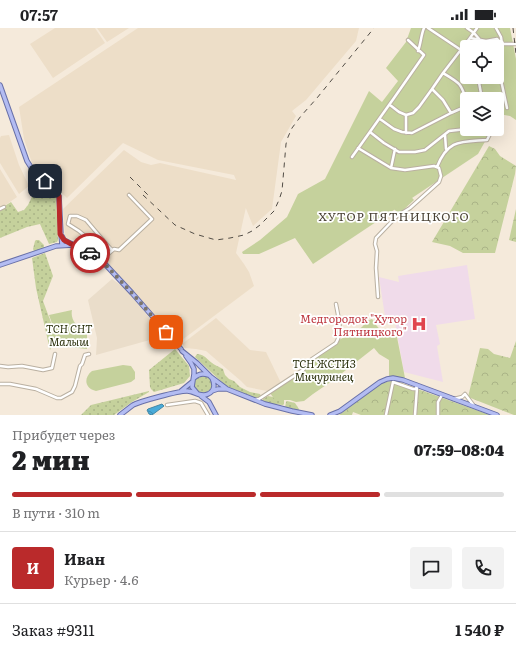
<!DOCTYPE html>
<html lang="ru">
<head>
<meta charset="utf-8">
<style>
	:root { --surface:#fff; --page:#f2f2f2; --text:#202124; --muted:#757577; --line:#e0e0e0; --accent:#ba2a2b }
	body { margin:0; font-family:Literata,serif; background:var(--page); color:var(--text); height:100vh; display:flex; flex-direction:column; font-size:15px; white-space:nowrap }
	* { box-sizing:border-box; margin:0 }
	p { font-size:13px; color:var(--muted) }
	.icon { flex:none; width:22px; height:22px; fill:none; stroke:currentColor; stroke-width:2; stroke-linecap:round; stroke-linejoin:round }
	.map { position:relative; height:387px; overflow:hidden }
	.details { display:flex; flex-direction:column; background:var(--surface); flex:1 }
	.details>* { flex:none }
	.buttons { position:absolute; left:460px; top:12px; display:grid; gap:8px }
	.buttons a { display:grid; place-items:center; width:44px; height:44px; border-radius:4px; background:var(--surface); box-shadow:0 4px 16px #0002; font-size:20px }
	.pin { position:absolute; display:grid; place-items:center; width:34px; height:34px; color:#fff; margin:-17px; border-radius:8px; box-shadow:0 2px 6px #0006 }
	.courier { position:absolute; display:grid; place-items:center; width:40px; height:40px; margin:-20px; border:3px solid #ba2a2b; border-radius:50%; background:#fff; color:#222; box-shadow:0 1px 5px #0007 }
	.head em { font-style:normal; font-weight:800 }
	.head div { display:flex; flex-direction:column-reverse }
	.head { display:flex; align-items:center; justify-content:space-between; height:68px; padding:0 12px }
	h1 { font-size:26px; font-weight:800; line-height:30px }
	.bar { display:grid; grid-template-columns:repeat(4,1fr); gap:6px 4px; align-content:center; height:48px; padding:0 12px }
	.bar i { height:5px; border-radius:3px; background:var(--line) }
	.bar .current { background:var(--accent) }
	.bar p { grid-column:span 4 }
	.line { display:flex; align-items:center; gap:10px; padding:0 12px; border-top:1px solid var(--line) }
	.line div { flex:1 }
	.round { display:grid; place-items:center; flex:none; width:42px; height:42px; border-radius:4px; background:var(--page) }
	.status { display:flex; justify-content:space-between; align-items:center; height:28px; padding:0 20px; background:var(--surface); direction:ltr }
	.status svg { height:11px; fill:currentColor }
	.map>svg:first-child { display:block }
	.commercial { fill:#eaddca }
	.built { fill:#eddec8 }
	.medical { fill:#f0dbea }
	.grass { fill:url(#grass-dots) }
	.forest { fill:url(#forest-crowns) }
	.green { fill:#c5d19c; fill-rule:evenodd }
	.water { fill:url(#water-waves); stroke:#4488a6 }
	.lines { fill:none; stroke-linecap:round; stroke-linejoin:round }
	.minor-casing { stroke:#bab0a1; stroke-width:4.5 }
	.major-casing { stroke:#6870a8; stroke-width:5.5 }
	.minor { stroke:#fff; stroke-width:2.5 }
	.major { stroke:#b3bcf2; stroke-width:3.5 }
	.rail { stroke:#524d46; stroke-width:1; stroke-dasharray:5 5; stroke-linecap:butt }
	.done { stroke:#7b756c; stroke-width:4; stroke-dasharray:0 7.2 }
	.route { stroke:#ba2a2b; stroke-width:5 }
	.labels { text-anchor:middle; dominant-baseline:central; stroke-width:3.5; stroke-linejoin:round; paint-order:stroke }
	.health-label { font-size:11px; fill:#be3a42; stroke:#fff; text-anchor:end }
	.park-label { font-size:11px; font-style:italic; fill:#292f0a; stroke:#fff }
	.neighbourhood-label { font-size:12px; letter-spacing:1px; fill:#4a4235; stroke:#fff }
</style>
</head>
<body>
<div class="status"><b>07:57</b><svg viewBox="0 0 49 12"><path d="M0 12V9h3v3zM5 12V6h3v6zM10 12V3h3v9zM15 12V0h3v12zM26 1h20v11H26zM47 4h2v5h-2z"/></svg></div>
<div class="map">
<svg width="516" height="387" viewBox="0 0 516 387">
	<defs>
		<pattern id="grass-dots" width="8" height="8" patternUnits="userSpaceOnUse"><rect width="8" height="8" fill="#c5d19c"/><path d="M2 2h.1M6 6h.1" fill="none" stroke="#aab487" stroke-width="1.8" stroke-linecap="round"/></pattern>
		<pattern id="forest-crowns" width="20" height="18" patternUnits="userSpaceOnUse"><rect width="20" height="18" fill="#c5d19c"/><path d="M2 6a3 3 0 1 1 6 0M12 15a3 3 0 1 1 6 0" fill="none" stroke="#aab487"/></pattern>
		<pattern id="water-waves" width="16" height="10" patternUnits="userSpaceOnUse"><rect width="16" height="10" fill="#49abd9"/><path d="M0 5q4-4 8 0t8 0" fill="none" stroke="#3e8cb0"/></pattern>
	</defs>
	<rect width="100%" height="100%" fill="#f5eadb"/>
	<path class="commercial" d="M112 251 126 261 164 308 96 327 97 310 88 272Z"/>
	<path class="built" d="M55 0H95L105 15 53 50 30 16Z
		M97 0H129L107 14Z
		M138 0H359L356 13 306 72 292 83 296 88 281 114 272 181 253 198 241 168 246 179 236 225 244 236 249 244 254 258 178 315 123 252 91 220 79 212 65 211 63 181 124 122 141 134 151 137 160 135 236 152 234 147 158 132 123 115 67 170 33 138 24 111 19 79Z
		M9 107 19 137 29 158 19 166 0 135V110L1 108Z
		M0 141 17 169 0 181Z
		M216 290 250 322 266 324 281 355 267 363 247 359 241 353 206 323 196 321 185 320 182 316Z"/>
	<path class="medical" d="M467 237 475 291 436 297 440 316 437 318 443 354 404 344 395 294 386 295 379 249 399 254 398 248Z"/>
	<path class="grass" d="M40 154H42L49 158 56 167 58 212 57 214 49 216 40 196 27 199 0 210V181L11 174 18 184 24 182 28 177 38 156Z
		M36 212H39L44 217V220L34 223 33 221 35 213Z
		M45 225 53 248 43 273 56 308 50 322 36 260 32 230Z
		M175 321 189 338 190 348 184 355 154 364 151 361 150 359 149 342Z
		M197 326C206 326 209 335 217 338 219 339 221 340 223 341L225 347 229 351 234 353 240 359 250 364 260 366 261 368 260 369 256 370 226 358 196 330 195 329Z
		M194 356a9 9 0 1 1 18 0a9 9 0 1 1-18 0Z
		M149 363V364L132 374 114 387H81L91 377Z
		M268 368 278 370 280 372 283 371 284 372V376L283 377C276 376 269 378 263 373V371Z
		M287 373 295 375 299 381 298 383 285 380 286 374Z"/>
	<path class="forest" d="M489 118 495 121 500 128 516 138 515 146 495 225H463L450 218 432 214Z
		M405 162 414 172 399 186 385 172Z
		M516 181V214L509 212Z
		M516 313V387H514L468 369 480 320 488 321 494 326 510 330Z
		M391 353 398 354 490 387H361L353 384 352 387H339L382 355Z"/>
	<path class="green" d="M411 0H510L516 31V92L510 88 499 86 497 90V71H467V101H492L478 126 313 236 295 210 259 226H243L242 224 260 212 287 189 298 166 325 151 369 63 382 74 398 53 386 40 406 14ZM467 19H497V49H467Z
		M72 282C70 291 77 298 83 304L87 303V321L60 318 49 287Z
		M372 291C380 303 381 304 396 304L405 350 389 348V332L379 326 374 320 332 353 313 366 304 373 296 374 290 372H275L270 365 304 343 313 331 339 312C343 310 358 302 362 299 366 295 366 293 372 291Z
		M123 337 131 338 135 344V351L131 354 96 363C85 361 83 350 92 343Z"/>
	<path class="water" d="M162 376 164 378 152 387 149 386 147 382 148 381Z"/>
	<g class="lines">
		<defs>
			<path id="minor" d="M428 0 467 26
				M467 0 474 5 480 12
				M496 0 501 9 502 16 499 27 501 52 507 80
				M470 10 477 0
				M484 19 486 13
				M418 23C421 15 421 7 424 0
				M443 45C460 55 461 55 467 74
				M478 49 482 71
				M478 51H483L490 49
				M432 61 443 72 451 85
				M390 77 399 84 406 87 413 85 419 79 432 61 443 45 470 10 486 13 497 11 502 16H516
				M380 91 394 101 402 104 412 105 451 85 467 78
				M487 101 491 104
				M370 104 384 115 399 124H415L425 122 449 103 467 101
				M406 105V87
				M445 107 446 121
				M358 120 391 140 405 142 434 138 439 140 441 148 439 154 410 180 397 188 376 210 375 216 377 223 376 240 378 269
				M352 129 394 70 424 27 408 12
				M437 139C448 111 461 114 487 112L491 104
				M391 140 395 121
				M0 181 4 179
				M108 218 86 192 77 188H70L68 196 79 203 98 219 108 218 112 222
				M101 232 114 221 119 222 152 191 129 167
				M0 338 8 339 22 338 43 342 52 340 55 326
				M0 356H10L36 361 57 370H61L72 364 75 358 80 338 82 336 85 327 89 326
				M454 371 462 369 465 366 474 378
				M255 372 259 371 303 342 312 331 336 315C343 304 338 288 336 276
				M167 377 195 373 201 375 208 387
				M386 387 393 354 413 361H416L417 357
				M415 387 417 360
				M438 387V374L442 367"/>
			<path id="major" d="M0 57 27 133 34 144 53 159 59 168 61 206 62 217
				M62 208 64 212 72 216
				M0 237 56 218 73 217 83 220 104 235 132 265 181 321
				M182 323 197 335 211 349 227 361 265 376 292 383 312 387
				M186 328 191 335 194 341V346L192 359 197 365
				M194 350C198 346 203 345 208 347
				M181 363 192 354
				M212 363 218 361H226
				M201 368 209 374 216 387
				M120 387C124 384 129 380 133 377 141 373 178 363 187 363 194 363 201 370 208 366 215 363 215 356 212 350
				M330 387 340 383 380 354 387 351 393 350 403 352 497 387"/>
		</defs>
		<use href="#minor" class="minor-casing"/>
		<use href="#major" class="major-casing"/>
		<use href="#minor" class="minor"/>
		<use href="#major" class="major"/>
		<path class="rail" d="M513 0 516 26
			M130 149 149 168
			M143 167 175 197 195 206 216 212 230 210 244 207 252 203 260 197 274 183 279 172 282 163 286 116 288 109 292 100 301 88 317 70 374 0"/>
	</g>
	<g class="lines">
		<path class="done" d="M90 225 104 235 132 265 166 304"/>
		<path class="route" d="M45 153 53 159 59 168 60 206 64 212 73 217 83 220 90 225"/>
	</g>
	<defs>
		<symbol id="hospital-bare" viewBox="-9 -9 18 18"><path d="M-5-5h3v3.5h4V-5h3V5h-3V1.5h-4V5h-3Z" fill="#e0444e" stroke="#fff" stroke-width="2.5" paint-order="stroke"/></symbol>
	</defs>
	<g fill-rule="evenodd">
		<use href="#hospital-bare" x="408" y="285" width="22" height="22"/>
	</g>
	<g class="labels">
		<g class="health-label">
			<text x="407" y="290">Медгородок "Хутор<tspan x="407" dy="13">Пятницкого"</tspan></text>
		</g>
		<g class="park-label">
			<text x="69" y="300">ТСН СНТ<tspan x="69" dy="13">Малыш</tspan></text>
			<text x="324" y="335">ТСН ЖСТИЗ<tspan x="324" dy="13">Мичуринец</tspan></text>
		</g>
		<g class="neighbourhood-label">
			<text x="394" y="188">ХУТОР ПЯТНИЦКОГО</text>
		</g>
	</g>
</svg>
<div class="buttons">
<a><svg class="icon" aria-label="locate" viewBox="0 0 24 24"><circle cx="12" cy="12" r="6"/><path d="M12 2v4M12 18v4M2 12h4M18 12h4"/></svg></a>
<a><svg class="icon" aria-label="layers" viewBox="0 0 24 24"><path d="M12 4l9 5-9 5-9-5zM3 14l9 5 9-5"/></svg></a>
</div>
<div class="pin" style="left:166px;top:304px;background:#ea580c"><svg class="icon" aria-label="bag" viewBox="0 0 24 24"><path d="M5 8h14l-1 12H6zM9 8a3 3 0 0 1 6 0"/></svg></div>
<div class="pin" style="left:45px;top:153px;background:#1f2937"><svg class="icon" aria-label="home" viewBox="0 0 24 24"><path d="M3 11l9-7 9 7M6 9v11h12V9"/></svg></div>
<div class="courier" style="left:90px;top:225px"><svg class="icon" aria-label="car" viewBox="0 0 24 24"><path d="M5 17H2v-5l4-1 3-4h7l3 4 3 1v5h-3M9 17h6M6 11h13"/><circle cx="7" cy="17" r="2"/><circle cx="17" cy="17" r="2"/></svg></div>
</div>
<section class="details">
<div class="head"><div><h1>2 мин</h1><p>Прибудет через</p></div><em>07:59–08:04</em></div>
<div class="bar"><i class="current"></i><i class="current"></i><i class="current"></i><i></i><p>В пути · 310 m</p></div>
<div class="line" style="height:72px"><b class="round" style="background:var(--accent);color:#fff">И</b><div><b>Иван</b><p>Курьер · 4.6</p></div><a class="round"><svg class="icon" aria-label="chat" viewBox="0 0 24 24"><path d="M4 5h16v11H9l-5 4z"/></svg></a><a class="round"><svg class="icon" aria-label="phone" viewBox="0 0 24 24"><path d="M5 4h4l2 5-3 2q2 4 5 5l2-3 5 2v4C11 20 4 13 5 4z"/></svg></a></div>
<div class="line" style="height:52px"><div>Заказ #9311</div><b>1 540 ₽</b></div>
</section>
</body>
</html>
